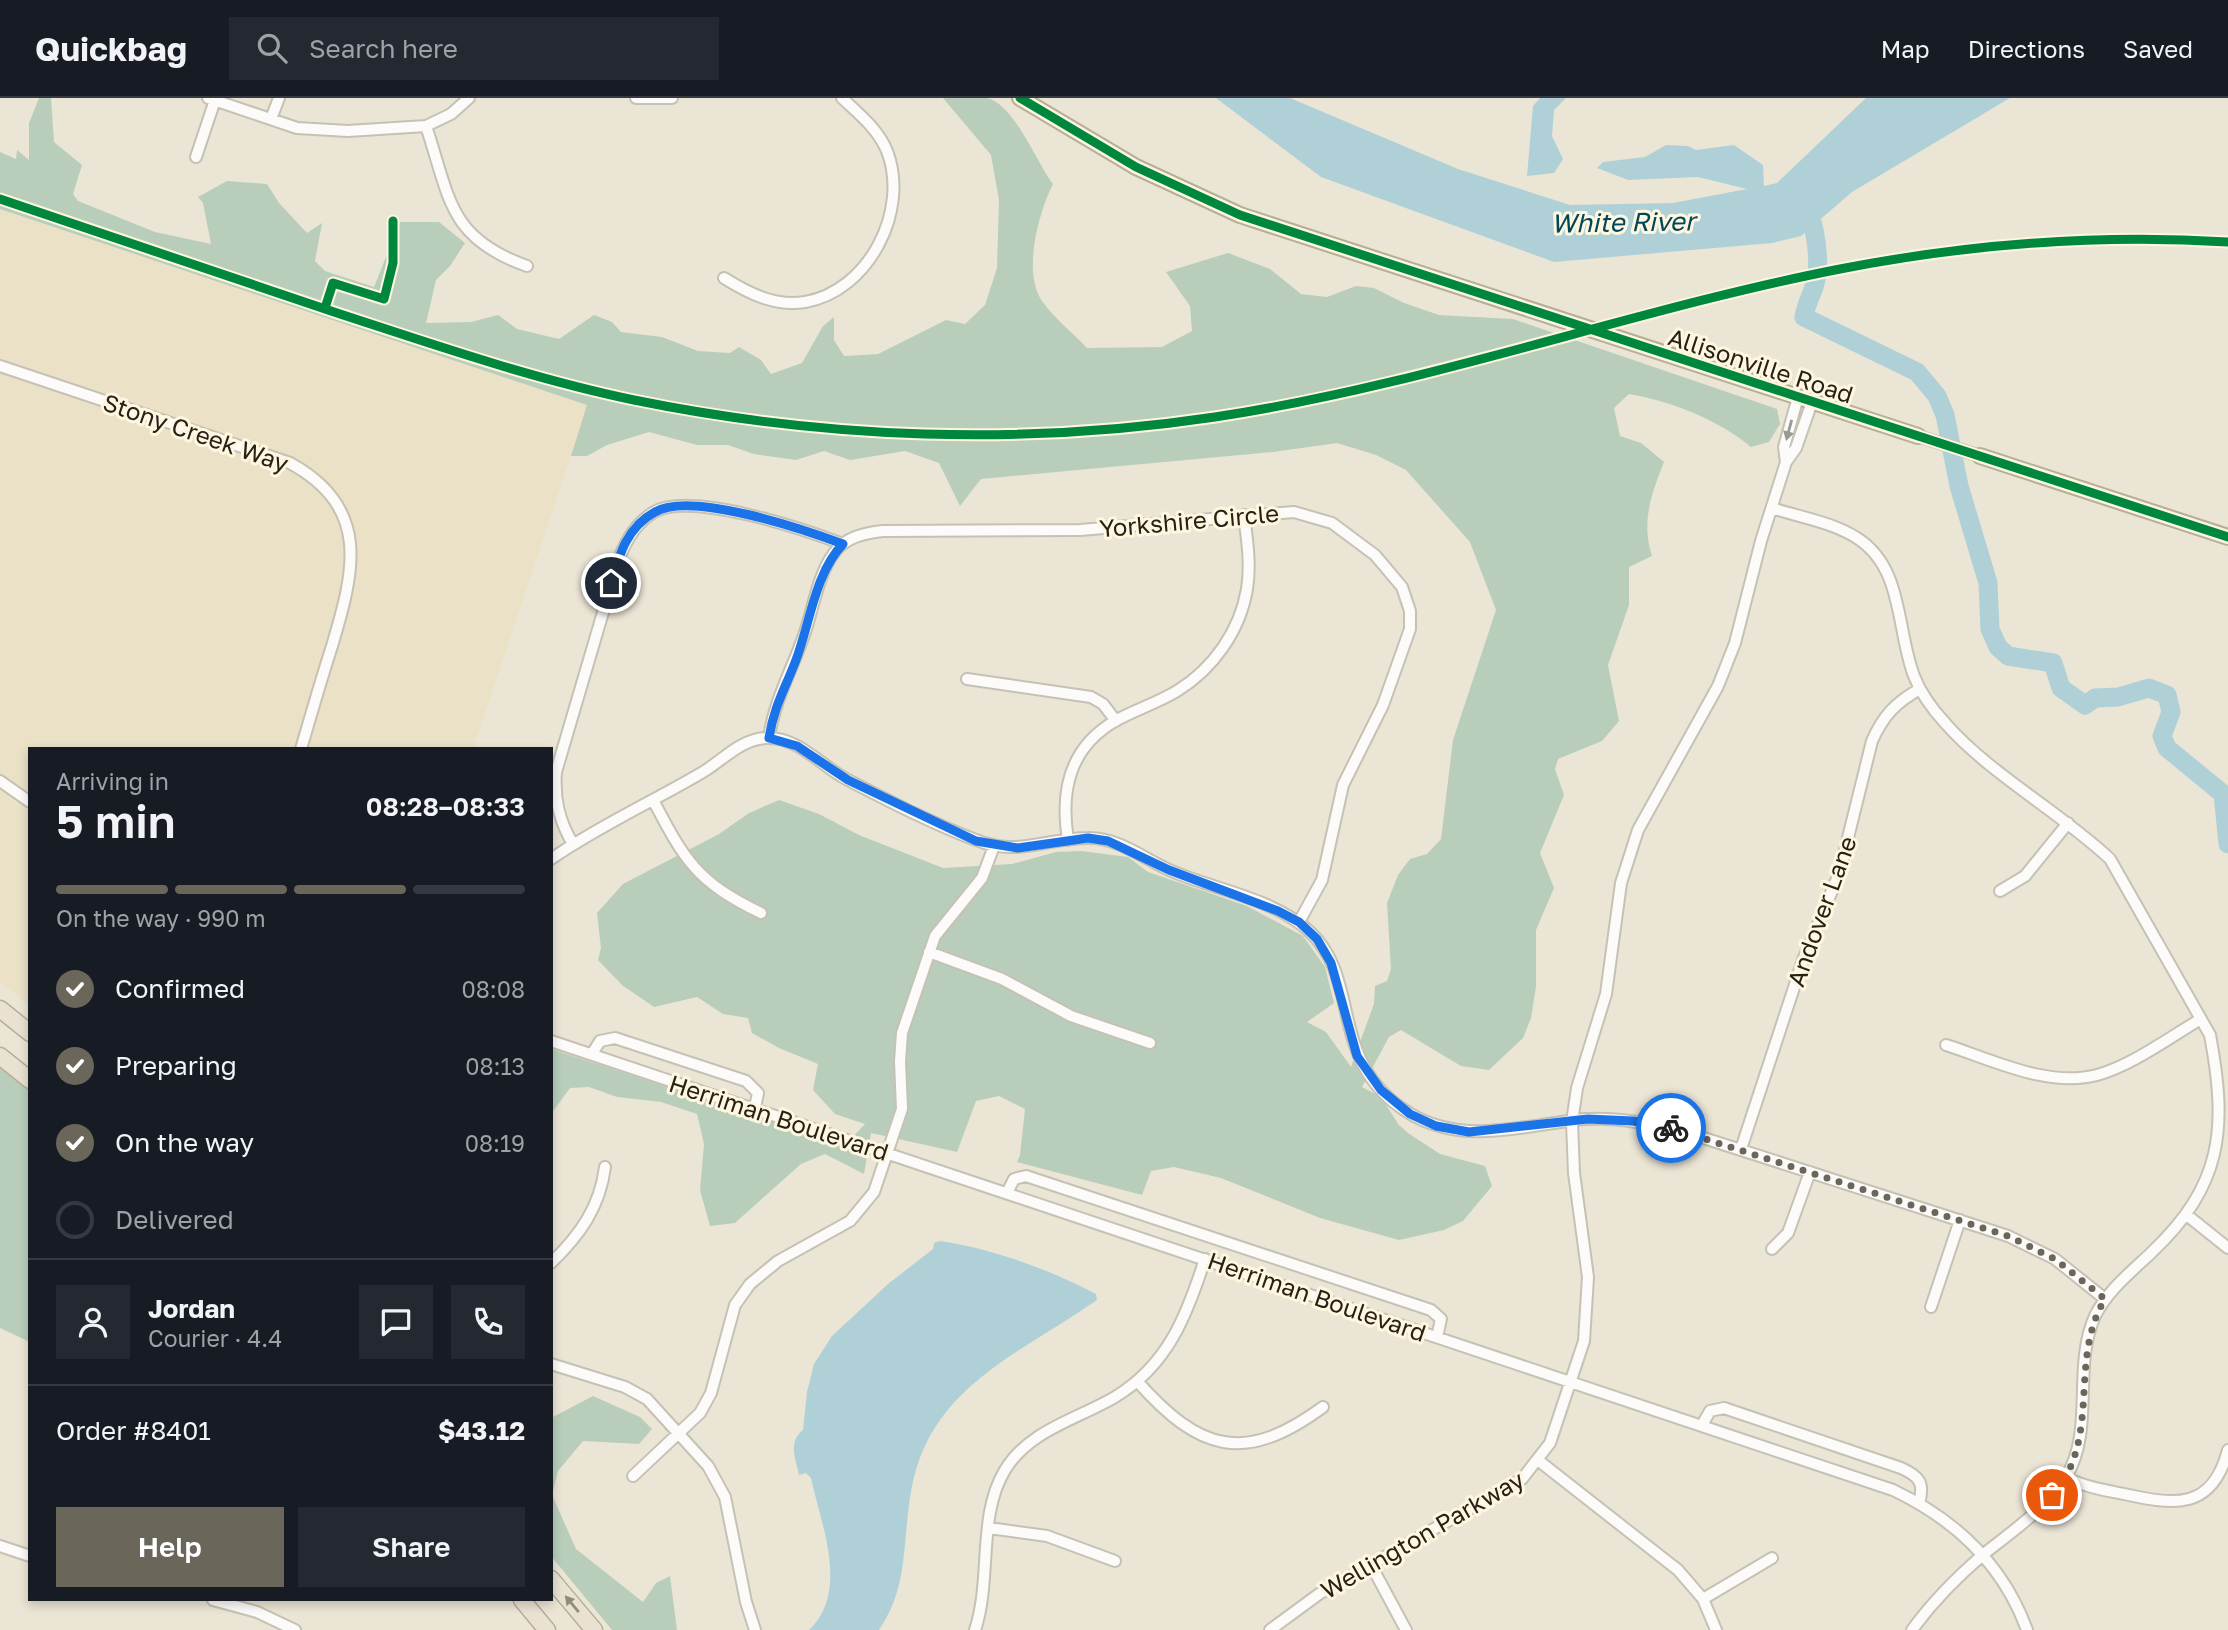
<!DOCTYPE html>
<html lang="en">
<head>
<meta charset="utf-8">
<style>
	:root { --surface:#171b24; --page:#242831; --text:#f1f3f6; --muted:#9ea1a6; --line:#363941; --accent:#6a665a }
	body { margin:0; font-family:"Golos Text",sans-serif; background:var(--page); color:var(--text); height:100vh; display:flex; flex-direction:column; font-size:26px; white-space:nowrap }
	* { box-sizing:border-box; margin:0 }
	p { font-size:23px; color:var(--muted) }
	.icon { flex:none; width:38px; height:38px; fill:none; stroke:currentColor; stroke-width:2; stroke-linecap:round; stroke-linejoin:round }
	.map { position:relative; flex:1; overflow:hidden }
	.drawer { position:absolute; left:28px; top:649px; width:525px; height:854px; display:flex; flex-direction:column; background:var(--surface); border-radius:0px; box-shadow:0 4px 10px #0003 }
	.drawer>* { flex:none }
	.pin { position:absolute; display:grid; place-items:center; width:60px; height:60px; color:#fff; margin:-30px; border:4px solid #fff; border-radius:50%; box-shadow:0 2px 7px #0007 }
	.courier { position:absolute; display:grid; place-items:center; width:70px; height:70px; margin:-35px; border:5px solid #1a73e8; border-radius:50%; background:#fff; color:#222; box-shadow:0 2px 9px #0007 }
	.head em { font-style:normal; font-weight:600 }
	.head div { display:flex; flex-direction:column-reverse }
	.head { display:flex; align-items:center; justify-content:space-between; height:119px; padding:0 28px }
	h1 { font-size:46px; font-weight:600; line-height:52px }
	.bar { display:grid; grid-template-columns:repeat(4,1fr); gap:10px 7px; align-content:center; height:84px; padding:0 28px }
	.bar i { height:9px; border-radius:5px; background:var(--line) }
	.bar .active { background:var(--accent) }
	.bar p { grid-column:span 4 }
	.line { display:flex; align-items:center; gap:18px; padding:0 28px; border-top:2px solid var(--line) }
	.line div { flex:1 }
	.round { display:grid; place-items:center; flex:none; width:74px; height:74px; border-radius:0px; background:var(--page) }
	ol { padding:0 28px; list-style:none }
	li { display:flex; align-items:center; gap:21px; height:77px }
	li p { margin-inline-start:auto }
	li .icon { padding:7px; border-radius:50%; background:var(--accent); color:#fff; stroke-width:4 }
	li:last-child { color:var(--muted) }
	li i { width:38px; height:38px; border:4px solid var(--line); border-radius:50% }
	.cta { display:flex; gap:14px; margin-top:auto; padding:14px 28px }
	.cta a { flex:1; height:80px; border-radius:0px; background:var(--accent); color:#fff; font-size:28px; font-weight:600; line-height:80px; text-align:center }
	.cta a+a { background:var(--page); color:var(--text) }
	header { display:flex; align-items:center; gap:42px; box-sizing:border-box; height:98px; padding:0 35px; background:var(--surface); border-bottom:2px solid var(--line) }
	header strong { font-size:33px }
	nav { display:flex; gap:38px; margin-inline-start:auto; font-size:24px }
	.search { width:490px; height:63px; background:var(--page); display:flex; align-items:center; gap:18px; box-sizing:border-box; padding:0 24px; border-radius:0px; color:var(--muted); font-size:26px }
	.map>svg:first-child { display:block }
	.built { fill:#eae1c7 }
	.forest { fill:#b8cebb }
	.water { fill:#b0d0d7 }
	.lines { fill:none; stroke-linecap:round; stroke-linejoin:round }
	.river { stroke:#b0d0d7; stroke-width:19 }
	.minor-casing { stroke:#c5c1b4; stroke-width:14 }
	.major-casing { stroke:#b7ae97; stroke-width:18 }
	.highway-casing { stroke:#b7ae97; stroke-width:19 }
	.minor { stroke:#fcfbf9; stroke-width:10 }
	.major { stroke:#f0ece2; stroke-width:14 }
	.highway { stroke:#e9e2d2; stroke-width:16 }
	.cycleway-casing { stroke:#fff6e0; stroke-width:13 }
	.cycleway { stroke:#00873e; stroke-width:9 }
	.oneway { fill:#9b9993 }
	.oneway2 { fill:#918b7e }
	.done { stroke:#6a665a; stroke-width:7; stroke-dasharray:0 12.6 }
	.route { stroke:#1a73e8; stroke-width:9 }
	.labels { text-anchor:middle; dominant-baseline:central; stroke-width:6; stroke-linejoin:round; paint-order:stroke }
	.street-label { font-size:24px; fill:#252117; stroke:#fff6e0 }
	.water-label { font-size:26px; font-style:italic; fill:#004759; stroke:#fff6e0 }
</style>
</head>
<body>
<header>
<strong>Quickbag</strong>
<div class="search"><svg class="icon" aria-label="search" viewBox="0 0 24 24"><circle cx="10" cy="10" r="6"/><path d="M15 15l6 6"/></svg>Search here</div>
<nav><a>Map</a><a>Directions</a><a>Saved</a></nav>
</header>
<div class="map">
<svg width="2228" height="1532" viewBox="0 0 2228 1532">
	<rect width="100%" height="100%" fill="#ebe5d5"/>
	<path class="built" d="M0 111 588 307 473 651H30V907L0 884Z"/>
	<path class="forest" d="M39 0H51L54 44 82 67 73 96 78 103 155 134 211 146 203 105 198 99 227 83 267 86 279 105 307 135 322 125 315 163 325 173 374 189 400 124H439L465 145 450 168 436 182 426 225 471 224 498 217 517 231 559 241 594 217 612 224 621 234 662 239 698 253 730 255 739 249 761 262 771 276 802 265 823 228 834 219V242L844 258 878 256 946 222 965 226 985 207 997 170 999 102 991 57 943 0C956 0 973 0 987 0 1014 6 1037 65 1053 86 1039 114 1022 174 1042 203 1054 220 1073 235 1087 250L1162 249 1192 233 1190 208 1166 174 1228 155 1270 171 1301 196 1327 199 1356 188 1374 190 1404 205 1439 217 1513 221 1777 311 1780 326 1769 344 1751 349C1719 322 1671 303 1629 296L1614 310 1620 338 1641 345 1664 364C1651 397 1641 424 1652 458L1629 469V507L1608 567 1619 623 1602 643 1558 661 1555 671 1564 697 1540 755 1554 790 1536 832V888L1531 920 1523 940 1489 972 1461 968 1401 932 1389 939 1362 989 1381 999 1399 1027 1408 1035 1440 1056 1485 1068 1492 1088 1463 1123 1444 1132 1399 1142 1320 1120 1221 1080 1174 1069 1151 1073 1142 1097 1017 1064 1020 1057 1025 1011 999 998 976 1003 957 1054 871 1035 864 1076 825 1056 801 1066 735 1125 710 1128 700 1092 704 1046 697 1016 661 1004 617 999 589 989 570 990 551 1016V951L845 1047 865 1026 835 1016 813 992 818 966 779 950 752 935 748 920 723 916 697 899 654 909 622 887 598 862 601 850 597 815 623 786 719 736 749 715 779 702 819 716 859 737 943 770 1012 766 1056 754 1081 753 1128 759 1148 774 1247 808 1303 838 1325 869 1334 905 1307 924 1326 934 1351 969 1374 906 1375 888 1387 883 1391 871 1387 805 1398 777 1410 761 1427 756 1441 741 1453 642 1496 512 1470 444 1406 372 1376 357 1337 345 1273 354 981 381 960 408 939 365 905 353 850 362 824 353 796 362 754 356 728 347H697L649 334 607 347 587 358H571L587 307 0 111V54L16 61 17 52 29 62V25Z
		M0 963 30 985V1244L0 1230Z
		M593 1298 640 1319 652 1331 639 1346 583 1343 558 1373 552 1397 576 1451 643 1504 656 1485 670 1478 677 1532H612L551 1458V1324L553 1319Z"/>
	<path class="water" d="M1216 0H1290L1458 71 1570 107 1673 105 1747 91 1698 79 1628 82 1597 70 1603 64 1645 59 1666 47 1688 48 1696 52 1734 47 1763 67 1764 88 1777 85 1866 0H2010L1852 94 1801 138 1772 145 1554 164 1321 79Z
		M1540 0H1566L1554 12 1552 38 1563 61 1554 75 1527 78 1533 8Z
		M940 1143C994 1151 1048 1171 1096 1196L1097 1202C1020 1256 928 1289 911 1394 902 1445 909 1488 879 1532H809C850 1493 821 1427 811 1380L806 1375 799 1377C795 1359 788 1344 803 1332L807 1294 814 1266 832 1238 888 1186 933 1151 934 1145Z"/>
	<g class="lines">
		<path class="river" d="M1806 102C1814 127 1823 162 1814 189 1810 200 1806 207 1804 219L1917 274 1937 298 1945 317 1959 388 1988 485 1990 531 1998 549 2008 558 2053 565 2061 590 2085 607 2095 600 2118 599 2149 590 2167 597 2171 614 2162 638 2167 650 2223 696 2228 746"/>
		<defs>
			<path id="minor" d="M208 0 297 30 348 33 426 28 451 16 469 0
				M636 0H672
				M271 21 279 0
				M426 28C450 100 448 140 527 168
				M196 59 215 2
				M724 180C748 195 775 209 805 204 869 193 910 112 887 53 878 31 859 16 842 0
				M0 268 290 365C372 410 354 474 332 548 321 582 311 617 301 651
				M1918 338 1980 358
				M1786 364 1784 349 1798 299
				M1772 410C1799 419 1832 424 1857 440 1904 470 1896 531 1914 578 1921 596 1933 612 1946 626 1990 676 2060 714 2110 761L2210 937C2228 1032 2222 1088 2151 1155 2131 1174 2107 1193 2095 1218 2072 1268 2095 1332 2066 1379 2046 1410 2013 1433 1985 1455 1958 1478 1933 1503 1912 1532
				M967 581 1091 599 1103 606 1116 623
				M769 640C774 603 792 572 804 537 813 512 818 476 834 455 845 439 865 435 883 433L1080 432 1294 414 1332 425 1375 457 1402 489 1410 513V531L1383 607 1343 687 1322 782 1299 824
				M0 683 30 704
				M653 702C685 763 697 784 761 815
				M1068 742C1060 693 1069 650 1115 623 1135 612 1157 605 1177 593 1213 571 1240 533 1247 491 1251 466 1247 441 1244 417
				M573 746C559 723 554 701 556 674L619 460C627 441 636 425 654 414 691 393 803 431 843 446
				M551 761C599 728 652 704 703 674 723 662 741 641 766 640 798 638 822 669 848 682 889 703 933 726 976 742 1018 759 1047 740 1088 740 1119 739 1147 763 1174 774 1217 792 1274 801 1309 833 1363 882 1326 964 1409 1015 1464 1049 1527 1026 1586 1021 1619 1019 1653 1026 1685 1034L2008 1138 2055 1161 2105 1201
				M2000 793 2025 778 2068 725
				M929 854 1002 881 1071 918 1150 945
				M551 943 1893 1392C1956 1422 2003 1466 2027 1532
				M1946 947C1993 962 2048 990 2097 977 2131 968 2170 939 2201 921
				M592 956 600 943 615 940 746 983 758 995 755 1010
				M1741 1051 1803 862 1839 776 1872 643C1883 618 1896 604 1920 591
				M1007 1095 1014 1081 1026 1078 1431 1212 1441 1221 1437 1239
				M2188 1118 2228 1150
				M1772 1151 1788 1135 1810 1074
				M551 1165C580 1137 600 1109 605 1069
				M1931 1209 1960 1122
				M551 1266 625 1289 647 1301 708 1368 725 1399 746 1504 755 1532
				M1137 1283C1199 1353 1244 1367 1323 1309
				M1702 1327 1710 1313 1724 1310 1901 1370C1919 1378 1925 1385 1919 1405
				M1539 1363 1678 1472 1703 1501 1716 1532
				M633 1378 700 1315 711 1295 735 1207 750 1186 778 1163 850 1123 874 1094 902 1011 900 963 902 935 935 838 982 780 994 748
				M2066 1379C2084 1389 2104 1392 2124 1396 2174 1407 2212 1413 2228 1352
				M989 1430 1047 1438 1115 1463
				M0 1448 30 1458
				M1371 1467 1406 1532
				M1703 1501 1772 1460
				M213 1502 257 1514 295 1532
				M975 1532C992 1481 977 1418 1005 1372 1029 1332 1078 1321 1115 1299 1168 1267 1187 1217 1205 1161
				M1270 1532 1319 1496 1522 1381 1550 1345 1584 1243 1588 1179 1574 1075 1572 1024 1577 990 1606 896 1621 785 1638 732 1718 588 1735 545 1761 443 1786 364 1796 350 1812 304"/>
			<path id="major" d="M1020 0 1136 69 1240 117 1918 338
				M1980 358 2228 439"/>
			<path id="highway" d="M0 911 30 935
				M0 958 30 982
				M551 1481 594 1532
				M522 1502 547 1532"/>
		</defs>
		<use href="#minor" class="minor-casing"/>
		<use href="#major" class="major-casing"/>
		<use href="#highway" class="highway-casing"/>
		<use href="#minor" class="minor"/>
		<use href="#major" class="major"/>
		<use href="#highway" class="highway"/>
		<defs>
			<path id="cycleway" d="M1020 0 1136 69 1240 117 2228 439
				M0 101C112 139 225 177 337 215 435 247 533 281 634 302 825 341 1023 348 1215 319 1428 287 1630 212 1840 171 1968 146 2098 136 2228 144
				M325 210 333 185 384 201 393 165V123"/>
		</defs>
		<use href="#cycleway" class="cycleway-casing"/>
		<use href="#cycleway" class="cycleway"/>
	</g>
	<defs><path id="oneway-solid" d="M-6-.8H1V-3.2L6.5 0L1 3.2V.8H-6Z" transform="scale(1.75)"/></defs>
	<use class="oneway" href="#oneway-solid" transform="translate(1789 332) rotate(105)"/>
	<use class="oneway2" href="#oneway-solid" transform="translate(572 1506) rotate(-130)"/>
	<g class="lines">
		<path class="done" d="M1671 1030 2008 1138 2055 1161 2105 1201C2073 1254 2094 1316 2070 1370 2066 1380 2058 1389 2052 1397"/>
		<path class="route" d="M611 485C619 457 627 429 655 414 691 393 803 431 843 446 815 475 810 525 796 562 785 591 774 608 769 640L797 648 848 682 976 743 1018 750 1088 740 1108 743 1169 772 1278 813 1299 824 1317 841 1331 865 1357 958 1381 992 1410 1016 1436 1028 1469 1034 1588 1021 1633 1023 1671 1030"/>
	</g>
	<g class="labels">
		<g class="street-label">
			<text transform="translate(1761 267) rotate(18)">Allisonville Road</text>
			<text transform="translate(196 334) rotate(19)">Stony Creek Way</text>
			<text transform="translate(1189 422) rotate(-5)">Yorkshire Circle</text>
			<text transform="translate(1821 813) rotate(-70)">Andover Lane</text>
			<text transform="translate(779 1019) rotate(18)">Herriman Boulevard</text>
			<text transform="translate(1317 1198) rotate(19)">Herriman Boulevard</text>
			<text transform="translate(1422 1436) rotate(-30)">Wellington Parkway</text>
		</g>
		<g class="water-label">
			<text transform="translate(1623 124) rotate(-1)">White River</text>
		</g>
	</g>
</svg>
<div class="pin" style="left:2052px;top:1397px;background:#ea580c"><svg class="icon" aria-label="bag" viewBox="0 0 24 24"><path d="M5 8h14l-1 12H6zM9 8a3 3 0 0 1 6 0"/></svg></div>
<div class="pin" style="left:611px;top:485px;background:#1f2937"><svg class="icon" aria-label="home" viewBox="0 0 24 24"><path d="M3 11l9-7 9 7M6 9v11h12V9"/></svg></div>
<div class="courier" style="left:1671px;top:1030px"><svg class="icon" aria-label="bike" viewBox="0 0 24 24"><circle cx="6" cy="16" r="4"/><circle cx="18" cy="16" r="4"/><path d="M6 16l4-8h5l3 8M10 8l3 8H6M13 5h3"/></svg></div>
<section class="drawer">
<div class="head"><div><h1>5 min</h1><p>Arriving in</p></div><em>08:28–08:33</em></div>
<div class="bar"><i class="active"></i><i class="active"></i><i class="active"></i><i></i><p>On the way · 990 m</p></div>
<ol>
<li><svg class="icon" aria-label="check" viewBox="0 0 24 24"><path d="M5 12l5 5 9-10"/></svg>Confirmed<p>08:08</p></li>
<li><svg class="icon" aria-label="check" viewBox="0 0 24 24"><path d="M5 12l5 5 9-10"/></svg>Preparing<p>08:13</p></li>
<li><svg class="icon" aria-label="check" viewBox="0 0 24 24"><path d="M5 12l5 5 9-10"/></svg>On the way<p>08:19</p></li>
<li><i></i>Delivered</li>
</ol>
<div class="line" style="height:126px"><a class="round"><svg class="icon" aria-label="person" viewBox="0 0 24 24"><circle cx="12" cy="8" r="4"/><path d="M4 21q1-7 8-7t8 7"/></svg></a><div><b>Jordan</b><p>Courier · 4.4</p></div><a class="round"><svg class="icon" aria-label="chat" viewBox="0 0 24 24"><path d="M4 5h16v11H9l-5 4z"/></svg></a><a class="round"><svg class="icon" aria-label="phone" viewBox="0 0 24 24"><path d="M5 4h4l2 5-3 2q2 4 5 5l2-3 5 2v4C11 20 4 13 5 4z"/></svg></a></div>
<div class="line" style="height:91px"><div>Order #8401</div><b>$43.12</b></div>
<div class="cta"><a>Help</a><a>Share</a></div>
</section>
</div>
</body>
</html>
